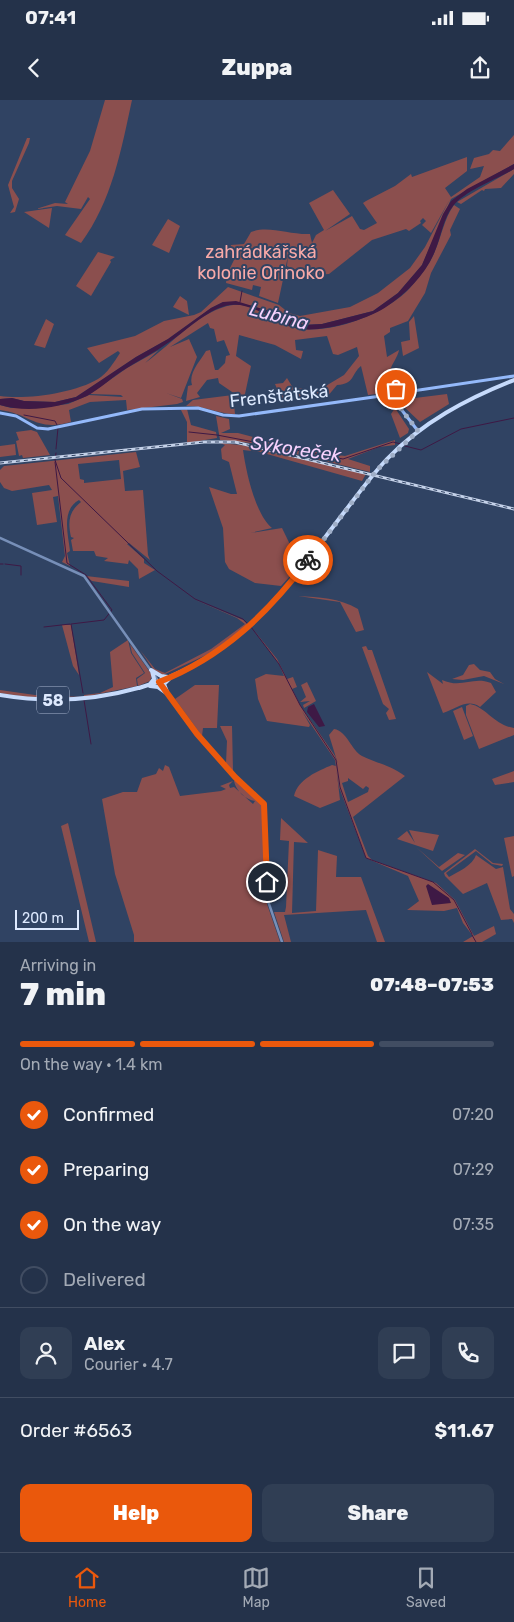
<!DOCTYPE html>
<html lang="en">
<head>
<meta charset="utf-8">
<style>
	:root { --surface:#24324a; --page:#303e54; --text:#f1f3f6; --muted:#a3aab5; --line:#414d62; --accent:#ea580c }
	body { margin:0; font-family:Rubik,sans-serif; background:var(--page); color:var(--text); height:100vh; display:flex; flex-direction:column; font-size:19px; white-space:nowrap }
	* { box-sizing:border-box; margin:0 }
	p { font-size:16px; color:var(--muted) }
	.icon { flex:none; width:28px; height:28px; fill:none; stroke:currentColor; stroke-width:2; stroke-linecap:round; stroke-linejoin:round }
	.map { position:relative; height:842px; overflow:hidden }
	.drawer { display:flex; flex-direction:column; background:var(--surface); flex:1 }
	.drawer>* { flex:none }
	.scale { position:absolute; left:15px; bottom:12px; width:64px; box-sizing:border-box; padding-left:5px; border:2px solid #dde9fe; border-top:0; font-size:14px; line-height:18px; white-space:nowrap; color:#dde9fe; -webkit-text-stroke:4px #304363; paint-order:stroke }
	.pin { position:absolute; display:grid; place-items:center; width:42px; height:42px; color:#fff; margin:-21px; border:2px solid #fff; border-radius:50%; box-shadow:0 1px 5px #0007 }
	.courier { position:absolute; display:grid; place-items:center; width:50px; height:50px; margin:-25px; border:4px solid #ea580c; border-radius:50%; background:#fff; color:#222; box-shadow:0 1px 6px #0007 }
	.head em { font-style:normal; font-weight:800 }
	.head div { display:flex; flex-direction:column-reverse }
	.head { display:flex; align-items:center; justify-content:space-between; height:85px; padding:0 20px }
	h1 { font-size:32px; font-weight:800; line-height:38px }
	.bar { display:grid; grid-template-columns:repeat(4,1fr); gap:8px 5px; align-content:center; height:60px; padding:0 20px }
	.bar i { height:6px; border-radius:4px; background:var(--line) }
	.bar .active { background:var(--accent) }
	.bar p { grid-column:span 4 }
	.line { display:flex; align-items:center; gap:12px; padding:0 20px; border-top:1px solid var(--line) }
	.line div { flex:1 }
	.round { display:grid; place-items:center; flex:none; width:52px; height:52px; border-radius:10px; background:var(--page) }
	ol { padding:0 20px; list-style:none }
	li { display:flex; align-items:center; gap:15px; height:55px }
	li p { margin-inline-start:auto }
	li .icon { padding:5px; border-radius:50%; background:var(--accent); color:#fff; stroke-width:4 }
	li:last-child { color:var(--muted) }
	li i { width:28px; height:28px; border:2px solid var(--line); border-radius:50% }
	.action { display:flex; gap:10px; margin-top:auto; padding:10px 20px }
	.action a { flex:1; height:58px; border-radius:10px; background:var(--accent); color:#fff; font-size:20px; font-weight:800; line-height:58px; text-align:center }
	.action a+a { background:var(--page); color:var(--text) }
	.status { display:flex; justify-content:space-between; align-items:center; height:35px; padding:0 25px; background:var(--surface); direction:ltr }
	.status svg { height:14px; fill:currentColor }
	header { display:flex; justify-content:space-between; align-items:center; height:65px; padding:0 20px; background:var(--surface); font-size:22px; font-weight:800 }
	.dock { display:flex; justify-content:space-around; align-items:center; height:70px; border-top:1px solid var(--line); background:var(--surface); font-size:14px; color:var(--muted) }
	.dock a { display:grid; justify-items:center; gap:2px }
	.dock .active { color:var(--accent) }
	.map>svg:first-child { display:block }
	.green { fill:#8b4f4e; fill-rule:evenodd }
	.water { fill:#3e1945 }
	.lines { fill:none; stroke-linecap:round; stroke-linejoin:round }
	.stream { stroke:#3e1945; stroke-width:1 }
	.tertiary { stroke:#778fb8; stroke-width:2.5 }
	.secondary { stroke:#94b9fa; stroke-width:3 }
	.primary { stroke:#c6dafb; stroke-width:4 }
	.rail-casing { stroke:#c4d1e8; stroke-width:3 }
	.rail { stroke:#304363; stroke-width:1; stroke-dasharray:4; stroke-linecap:butt }
	.done { stroke:#a0afc8; stroke-width:5; stroke-dasharray:0 9 }
	.route { stroke:#ea580c; stroke-width:6 }
	.labels { text-anchor:middle; dominant-baseline:central; stroke-width:4; stroke-linejoin:round; paint-order:stroke }
	.shield { fill:#304363; stroke:#a9b7d0; stroke-width:1 }
	.shield-label { font-size:16px; font-weight:bold; fill:#dde9fe }
	.park-label { font-size:18px; fill:#f8a9a7; stroke:#304363 }
	.street-label { font-size:18px; fill:#dde9fe; stroke:#304363 }
	.water-label { font-size:19px; font-style:italic; fill:#f7d2fe; stroke:#304363 }
</style>
</head>
<body>
<div class="status"><b>07:41</b><svg viewBox="0 0 49 12"><path d="M0 12V9h3v3zM5 12V6h3v6zM10 12V3h3v9zM15 12V0h3v12zM26 1h20v11H26zM47 4h2v5h-2z"/></svg></div>
<header><svg class="icon" aria-label="back" viewBox="0 0 24 24"><path d="M15 5l-7 7 7 7"/></svg>Zuppa<svg class="icon" aria-label="share" viewBox="0 0 24 24"><path d="M12 15V3M7 8l5-5 5 5M5 13v7h14v-7"/></svg></header>
<div class="map">
<svg width="514" height="842" viewBox="0 0 514 842">
	<rect width="100%" height="100%" fill="#304363"/>
	<path class="green" d="M105 0H132C121 51 112 101 81 143L65 135 90 99 88 97 81 109 57 106 36 109 55 103 68 104 65 102 90 51Z
		M514 35V64L451 99 422 165 398 193 373 211 322 224 303 225 283 215 259 208 236 202H223L211 208 168 239 136 257 76 297 55 302 24 301 12 298 0 299V296C26 300 75 293 98 279 107 274 114 262 120 253L118 251 99 263 87 248 135 236 164 221 194 215 201 212 228 187 279 205 289 213 300 216 350 207 378 193 410 168 425 147 450 99 431 133 422 125 426 121 423 118 420 121 421 123 409 131 406 129 372 140 329 174 313 175 291 168 287 166 288 156 278 203 259 196 261 187 253 185 252 190 226 183 227 174 234 160 229 151 231 145 244 144 251 132C268 125 290 135 310 134L312 143 316 135 324 130 309 103 333 90 350 114 325 131 352 116 360 129 364 130 377 123 363 103 366 101 395 86 411 74 412 77 467 57V71L445 88 451 97 480 77 484 66 470 69 474 58 489 54 493 50 500 51Z
		M27 38H30L29 43 12 81V88L19 99 15 112 10 113 14 107 8 85Z
		M514 69V74L501 88 485 89 484 91 482 90 461 104 457 102Z
		M454 105 460 109 450 130 451 135 431 173 425 193 408 221 390 228V232L384 236 387 257 399 250C398 257 392 263 390 271 385 290 392 293 368 295L361 266C351 274 355 284 337 285L327 297 282 300 275 284 283 283 287 278 293 288 319 290 344 275 359 256 357 247 338 255 333 254 327 236 295 240 296 250 303 251 301 259 275 245 239 235 236 256 251 266 245 294 248 298 235 300V294L219 283 218 278 207 280 197 293 200 297 186 301 188 286 192 285C188 273 201 260 206 251L210 250 215 270H218L225 263 226 256 230 255 224 240 217 242 214 229 210 228 208 223 170 247 189 239 197 257 181 298 166 293 182 299 183 302 177 304 127 310 126 300 90 302 69 310 71 322C36 332 31 314 0 310V305L11 308H37L68 304 89 295 123 297 121 295 90 294 127 268 159 250 145 263C171 245 201 209 233 205 250 202 270 218 285 225 321 240 385 215 410 188 420 176 430 165 435 151 442 135 444 119 454 105Z
		M52 108 49 128 24 112Z
		M168 119 180 126 169 153 152 145Z
		M98 152 115 157 110 160 111 162 91 196 76 186Z
		M180 196 187 201 189 215 173 207Z
		M414 216 419 248 403 256 401 242 410 240 409 222Z
		M46 219 54 224 45 248 34 245Z
		M447 294 449 304 420 322 401 304 407 299Z
		M233 295 235 314C218 314 203 305 186 306L193 300Z
		M395 308 409 329 408 333 400 338 391 314Z
		M187 309 191 325 216 332 217 338 187 343V322L181 310Z
		M216 316 229 319 230 329 221 333H238L302 350 345 356 395 340V345L379 347 348 359 370 366V372L251 343 220 340Z
		M31 330 37 332 50 355 23 358 22 355 19 356 16 341 19 340 16 332Z
		M220 343 250 346 366 374 362 381 260 352 243 350C246 371 255 414 272 428L250 433 282 428 300 465 281 486 255 483 229 469 225 462 223 428 209 387 231 394H237L229 362 222 359 221 349 225 345Z
		M15 344 16 355 0 357V346Z
		M136 352 140 367 123 371 125 391 143 390 148 455 150 460 129 443 127 444 144 459V463L155 470 139 479 138 469 129 460 128 464 104 461 108 458 96 456 94 451H73L71 440 74 438 71 437C68 423 68 412 81 402L79 400C61 410 68 434 70 451L67 453 70 466 62 462 65 456 58 396 53 397 57 422 37 425 32 393 52 390 49 385 12 391 4 388 0 382V370L4 366ZM119 360 121 379 84 383V380L80 379 78 364Z
		M86 476 129 481V487L92 481Z
		M298 496C319 497 339 498 358 509L364 530 356 532 340 502Z
		M191 498 243 520 249 526 217 550 163 575 153 569 140 550 155 569 165 573 211 549 245 524 237 518Z
		M62 525H71L79 575 73 566Z
		M252 528 277 559 287 579 293 577 297 587 292 589 300 605 335 656 338 664 329 635 334 629C347 631 351 650 362 656 376 663 390 665 405 676L353 717 368 756 372 760 436 783 455 800 474 836 494 826 496 834 482 842H463L473 836 463 823 457 808 444 811 407 810 419 801 408 776 366 758 339 687 335 660 302 611 310 625 309 627 267 621 258 599 255 579 266 574 284 576 279 564ZM348 678 363 689 366 686 369 688 368 692 348 702 342 683 348 681Z
		M128 540 131 553 144 573 136 578 137 586 84 597V595L100 593 113 587 110 552Z
		M130 544 152 575 150 581 138 586 137 579 145 573 132 553Z
		M366 546 368 550H372L396 619 389 620 386 613 389 609 383 604 362 547Z
		M474 564 480 570 490 572 495 579 504 584 484 576 463 580 452 579 463 575 469 565Z
		M427 572 443 584 442 580C462 589 472 576 491 583L496 592 480 607C467 598 456 609 443 613Z
		M307 582 316 601 304 608 303 605 310 601 300 602 306 597 301 585Z
		M195 585H219L217 628H203L202 636 175 599Z
		M0 590 35 595 83 597 33 598 0 593Z
		M470 604C486 607 494 625 514 628V635L479 649 466 615V606Z
		M462 607 473 636 464 640 453 611Z
		M220 626H232L233 671 226 663 227 641Z
		M165 665 169 667 180 696 221 691 226 689 220 686 233 681 229 685 230 688 234 687 253 704 255 701C246 700 236 691 234 681L236 680 263 706 267 804 280 842H134V835L115 774 102 699 123 692H137L142 678 156 674 159 668 163 671Z
		M332 665 336 666 340 700 320 708 294 696C298 679 318 671 332 665Z
		M514 671V682L495 685 492 679Z
		M281 718 308 743 294 742 292 813 316 811 318 750 337 756 336 777H361L385 842H377L366 810 284 815 291 842H284L274 812H285L286 807 289 741 280 740Z
		M68 723 96 842H89L61 726Z
		M409 730 439 735 433 751 397 739 407 731 415 743Z
		M514 736V776L512 777 504 738Z
		M416 747 439 767 458 753 465 755 442 771Z
		M475 749 493 763 503 764 502 766 492 764 476 751 446 773 449 777C458 772 473 765 476 755L496 769 503 767 510 809 514 814V823L512 819 501 820 487 783 463 794 445 776 444 773Z"/>
	<path class="water" d="M514 64V69C496 80 466 90 453 106 443 119 441 137 435 151 426 174 406 194 386 207 368 220 317 234 296 228 273 222 250 199 225 206 207 211 190 227 175 238 159 250 143 258 127 268 113 276 100 289 87 296 61 308 27 313 0 305V299L12 298 24 301 55 302 76 297 136 257 168 239 211 208 223 202 236 201 259 208 283 215 303 225 322 224 373 211 398 193 422 165 443 114 451 101 467 89Z
		M314 604 325 626 319 627 307 612 308 607Z
		M428 784 449 798 451 803 432 805 426 786Z"/>
	<g class="lines">
		<path class="stream" d="M240 202 242 191
			M24 315 55 321 57 325
			M189 332 217 335 343 359 393 342 401 344
			M405 346 421 350 461 329 514 318
			M56 349 58 328
			M56 353 55 360 61 378 157 471 195 499 243 519 248 524
			M55 362 67 463 86 475 112 510 104 520 71 524 83 593
			M0 464H3
			M5 464 21 466V475
			M44 527 70 524
			M251 527 279 564 300 605 336 660 340 687 366 758 433 782 454 800 472 834
			M84 600 91 644
			M472 835 476 842"/>
		<path class="tertiary" d="M0 438 84 476 164 589
			M167 593C187 623 210 653 236 678 246 687 256 693 264 704L268 801 282 842"/>
		<path class="secondary" d="M387 294a6 6 0 1 1 12 0a6 6 0 1 1-12 0Z
			M399 293 514 276
			M394 300 418 331
			M0 313 16 316 37 328 48 329 142 309 198 308 223 315 239 316 388 295"/>
		<path class="primary" d="M151 570 161 576 168 577
			M150 584 154 579 152 571
			M150 586 158 587 168 594
			M139 588C239 558 282 494 342 415 356 397 370 377 387 359 423 322 466 299 514 280
			M167 592 164 584 169 579
			M0 595C47 603 92 601 138 588"/>
		<defs>
			<path id="rail" d="M0 363 204 342H235L514 409"/>
		</defs>
		<use href="#rail" class="rail-casing"/>
		<use href="#rail" class="rail"/>
	</g>
	<g class="lines">
		<path class="done" d="M308 460 376 371 418 331 394 300 399 295 396 289"/>
		<path class="route" d="M267 782 264 704 235 677 197 634 159 582C223 557 268 513 308 460"/>
	</g>
	<g class="labels">
		<rect class="shield" x="37" y="586.5" width="32" height="27" rx="4"/>
		<g class="shield-label">
			<text x="53" y="600">58</text>
		</g>
		<g class="park-label">
			<text x="261" y="152">zahrádkářská<tspan x="261" dy="21">kolonie Orinoko</tspan></text>
		</g>
		<g class="street-label">
			<text transform="translate(279 296) rotate(-6)">Frenštátská</text>
		</g>
		<g class="water-label">
			<text transform="translate(279 216) rotate(15)">Lubina</text>
			<text transform="translate(296 349) rotate(8)">Sýkoreček</text>
		</g>
	</g>
</svg>
<div class="scale">200 m</div>
<div class="pin" style="left:396px;top:289px;background:#ea580c"><svg class="icon" aria-label="bag" viewBox="0 0 24 24"><path d="M5 8h14l-1 12H6zM9 8a3 3 0 0 1 6 0"/></svg></div>
<div class="pin" style="left:267px;top:782px;background:#1f2937"><svg class="icon" aria-label="home" viewBox="0 0 24 24"><path d="M3 11l9-7 9 7M6 9v11h12V9"/></svg></div>
<div class="courier" style="left:308px;top:460px"><svg class="icon" aria-label="bike" viewBox="0 0 24 24"><circle cx="6" cy="16" r="4"/><circle cx="18" cy="16" r="4"/><path d="M6 16l4-8h5l3 8M10 8l3 8H6M13 5h3"/></svg></div>
</div>
<section class="drawer">
<div class="head"><div><h1>7 min</h1><p>Arriving in</p></div><em>07:48–07:53</em></div>
<div class="bar"><i class="active"></i><i class="active"></i><i class="active"></i><i></i><p>On the way · 1.4 km</p></div>
<ol>
<li><svg class="icon" aria-label="check" viewBox="0 0 24 24"><path d="M5 12l5 5 9-10"/></svg>Confirmed<p>07:20</p></li>
<li><svg class="icon" aria-label="check" viewBox="0 0 24 24"><path d="M5 12l5 5 9-10"/></svg>Preparing<p>07:29</p></li>
<li><svg class="icon" aria-label="check" viewBox="0 0 24 24"><path d="M5 12l5 5 9-10"/></svg>On the way<p>07:35</p></li>
<li><i></i>Delivered</li>
</ol>
<div class="line" style="height:90px"><a class="round"><svg class="icon" aria-label="person" viewBox="0 0 24 24"><circle cx="12" cy="8" r="4"/><path d="M4 21q1-7 8-7t8 7"/></svg></a><div><b>Alex</b><p>Courier · 4.7</p></div><a class="round"><svg class="icon" aria-label="chat" viewBox="0 0 24 24"><path d="M4 5h16v11H9l-5 4z"/></svg></a><a class="round"><svg class="icon" aria-label="phone" viewBox="0 0 24 24"><path d="M5 4h4l2 5-3 2q2 4 5 5l2-3 5 2v4C11 20 4 13 5 4z"/></svg></a></div>
<div class="line" style="height:65px"><div>Order #6563</div><b>$11.67</b></div>
<div class="action"><a>Help</a><a>Share</a></div>
</section>
<nav class="dock">
<a class="active"><svg class="icon" aria-label="home" viewBox="0 0 24 24"><path d="M3 11l9-7 9 7M6 9v11h12V9"/></svg>Home</a>
<a><svg class="icon" aria-label="map" viewBox="0 0 24 24"><path d="M3 6l6-2 6 2 6-2v14l-6 2-6-2-6 2zM9 4v14M15 6v14"/></svg>Map</a>
<a><svg class="icon" aria-label="saved" viewBox="0 0 24 24"><path d="M7 4h10v16l-5-4-5 4z"/></svg>Saved</a>
</nav>
</body>
</html>
